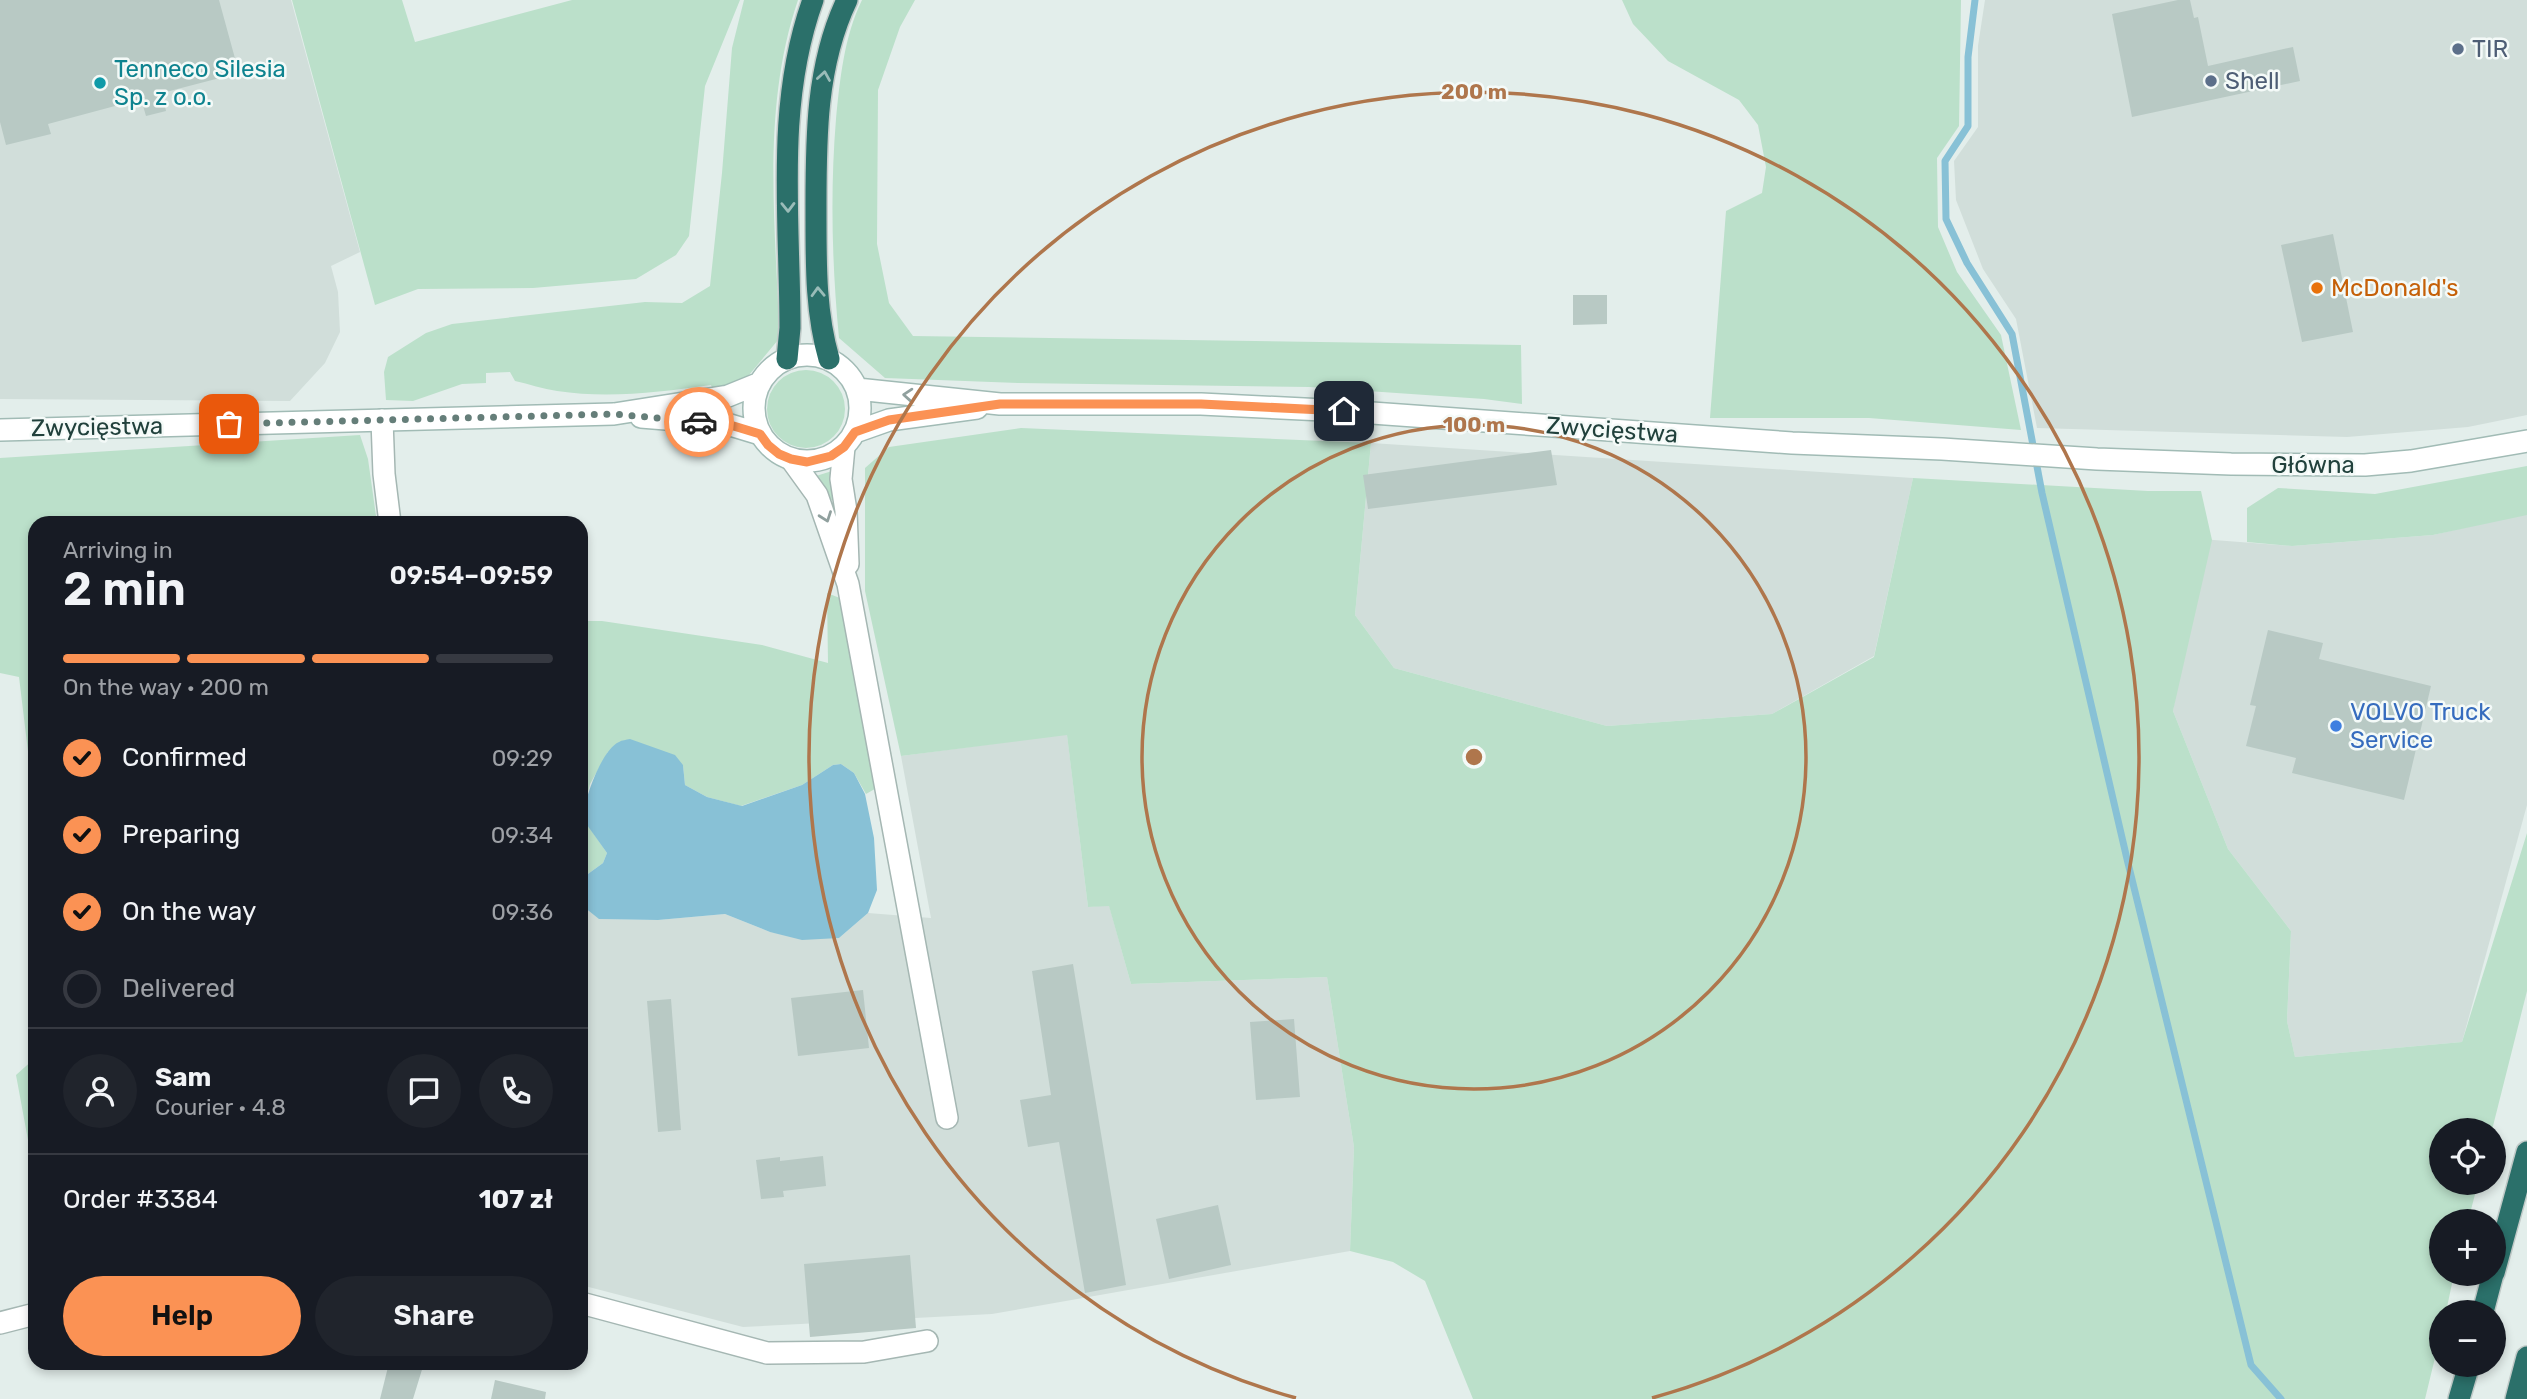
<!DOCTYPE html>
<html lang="en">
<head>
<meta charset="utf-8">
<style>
	:root { --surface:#171b24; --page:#20242c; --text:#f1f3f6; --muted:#9ea1a6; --line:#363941; --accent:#fb9254 }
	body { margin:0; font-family:Rubik,sans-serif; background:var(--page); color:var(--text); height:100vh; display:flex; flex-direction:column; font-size:26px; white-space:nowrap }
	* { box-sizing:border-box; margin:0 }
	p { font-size:23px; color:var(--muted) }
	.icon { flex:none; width:38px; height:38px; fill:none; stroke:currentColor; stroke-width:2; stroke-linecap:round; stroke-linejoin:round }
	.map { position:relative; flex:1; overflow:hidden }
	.drawer { position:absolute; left:28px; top:516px; width:560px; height:854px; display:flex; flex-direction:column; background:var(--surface); border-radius:21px; box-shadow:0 4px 10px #0003 }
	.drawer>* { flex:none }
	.controls { position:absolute; left:2429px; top:1118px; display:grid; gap:14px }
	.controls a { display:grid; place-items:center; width:77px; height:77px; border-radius:50%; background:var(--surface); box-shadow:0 4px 10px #0003; font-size:35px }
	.pin { position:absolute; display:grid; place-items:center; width:60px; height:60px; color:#fff; margin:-30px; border-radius:14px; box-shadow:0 4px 10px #0006 }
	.courier { position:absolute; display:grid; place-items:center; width:70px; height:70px; margin:-35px; border:5px solid #fb9254; border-radius:50%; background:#fff; color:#222; box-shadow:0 2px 9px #0007 }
	.overview em { font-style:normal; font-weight:600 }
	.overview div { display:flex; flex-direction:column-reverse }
	.overview { display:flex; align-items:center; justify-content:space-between; height:119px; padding:0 35px }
	h1 { font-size:46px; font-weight:600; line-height:52px }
	.bar { display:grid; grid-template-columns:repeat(4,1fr); gap:10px 7px; align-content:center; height:84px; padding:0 35px }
	.bar i { height:9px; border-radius:5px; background:var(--line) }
	.bar .current { background:var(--accent) }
	.bar p { grid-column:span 4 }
	.line { display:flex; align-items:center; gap:18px; padding:0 35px; border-top:2px solid var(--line) }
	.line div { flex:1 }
	.round { display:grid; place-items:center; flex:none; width:74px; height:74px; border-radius:37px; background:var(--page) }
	ol { padding:0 35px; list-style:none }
	li { display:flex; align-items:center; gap:21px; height:77px }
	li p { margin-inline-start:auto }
	li .icon { padding:7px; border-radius:50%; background:var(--accent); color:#111; stroke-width:4 }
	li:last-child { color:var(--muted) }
	li i { width:38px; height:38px; border:4px solid var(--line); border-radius:50% }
	.action { display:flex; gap:14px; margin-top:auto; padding:14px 35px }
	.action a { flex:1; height:80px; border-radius:42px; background:var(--accent); color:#111; font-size:28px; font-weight:600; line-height:80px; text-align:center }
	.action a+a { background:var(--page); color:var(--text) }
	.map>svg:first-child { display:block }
	.built { fill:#d1deda }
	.green { fill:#bbe0ca }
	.water { fill:#88c1d6 }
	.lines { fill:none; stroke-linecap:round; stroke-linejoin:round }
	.stream { stroke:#88c1d6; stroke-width:7 }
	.building { fill:#b8c9c4 }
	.minor-casing { stroke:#a5b7b3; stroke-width:24 }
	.secondary-casing { stroke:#a1bbb5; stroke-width:24 }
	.motorway-casing { stroke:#c1cac8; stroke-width:24 }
	.minor { stroke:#fff; stroke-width:21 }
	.secondary { stroke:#fff; stroke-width:21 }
	.motorway { stroke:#2b706a; stroke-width:21 }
	.oneway { stroke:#9abcb8 }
	.oneway2 { stroke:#90a09e }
	.done { stroke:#657e79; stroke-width:7; stroke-dasharray:0 12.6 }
	.route { stroke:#fb9254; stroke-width:9 }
	.ring { fill:none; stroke:#af764c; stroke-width:3.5 }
	.service-dot { fill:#5c6f8a; stroke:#f4faf8; stroke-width:2.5 }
	.culture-dot { fill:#0f9aa8; stroke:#f4faf8; stroke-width:2.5 }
	.food-dot { fill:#e8710a; stroke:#f4faf8; stroke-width:2.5 }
	.shop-dot { fill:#3f7fe0; stroke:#f4faf8; stroke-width:2.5 }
	.labels { text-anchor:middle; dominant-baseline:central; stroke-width:5; stroke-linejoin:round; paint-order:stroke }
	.service-label { font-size:24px; fill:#4e5e75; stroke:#f4faf8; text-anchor:start }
	.culture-label { font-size:24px; fill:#0d838f; stroke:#f4faf8; text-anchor:start }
	.food-label { font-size:24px; fill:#c56008; stroke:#f4faf8; text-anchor:start }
	.street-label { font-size:24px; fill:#21413c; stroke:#f4faf8 }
	.shop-label { font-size:24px; fill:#366cbe; stroke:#f4faf8; text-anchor:start }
	.centre { fill:#af764c; stroke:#f4faf8; stroke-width:3.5 }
	.ring-label { font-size:21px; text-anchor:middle; font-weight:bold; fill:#af764c; stroke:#f4faf8; stroke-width:5; stroke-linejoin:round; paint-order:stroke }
</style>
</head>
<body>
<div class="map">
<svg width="2527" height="1399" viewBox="0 0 2527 1399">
	<rect width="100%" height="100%" fill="#e3eeeb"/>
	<path class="built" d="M0 0H291L360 252 331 266 338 292 340 332 325 363 290 401 0 399Z
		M1985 0H2527V415L2468 427 2347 437 2037 428 2016 319 1983 269 1956 200 1954 161 1978 127V46Z
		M1371 443 1913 478 1874 656 1772 714 1607 726 1394 668 1355 615Z
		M2527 513V805L2462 1042 2295 1057 2287 1021 2291 931 2228 849 2173 711 2201 539 2292 546 2433 535Z
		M1067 734 1088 907 1109 905 1131 984 1327 977 1354 1147 1350 1251 992 1314 743 1327 581 1285V910L584 907 600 919 658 920 725 914 770 932 839 938 868 913 931 918 901 756Z"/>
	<path class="green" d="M292 0H402L415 42 572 0H740L705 86 689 236 676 255 636 279 533 288 418 289 375 305Z
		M744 0H798C762 106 775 218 779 327L778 340 749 375 741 382 714 392 711 385C660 392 609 399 557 391 543 389 529 384 515 381L510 372 486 373V383L462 384 413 401 386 400 384 372 388 357 426 333 452 324 645 302 682 303 710 286 722 173 732 48Z
		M862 0H915L900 27 878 90 877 244 889 303 913 336 1521 345 1522 404 1484 399 1309 387 1018 383 885 378 839 338C832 265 830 192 836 119 840 79 844 37 862 0Z
		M1622 0H1961L1959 126 1937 158 1938 227 1957 272 2001 335 2021 430 1869 418H1710L1726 211 1762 193 1766 167 1758 125 1739 100 1668 61 1633 24Z
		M767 409a39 39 0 1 1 78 0a39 39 0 1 1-78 0Z
		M1021 428 1371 443 1355 615 1394 668 1607 726 1772 714 1874 657 1913 478 2148 491H2201L2212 540 2173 711 2228 849 2291 931 2287 1021 2295 1057 2462 1042 2527 833V991L2492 1130H2441V1183H2478L2468 1221 2441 1222V1274H2454L2446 1312H2441V1333L2425 1399H1473L1425 1281 1393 1262 1350 1251 1354 1147 1327 977 1131 984 1109 906 1088 907 1067 735 901 756 865 591V468L889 447Z
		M360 435 368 459 377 523H35V809L19 677 0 673V458Z
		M2527 466V515L2433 535 2292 546 2247 542V508L2278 488 2375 494Z
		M832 471 837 499 828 501 816 476Z
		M827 593 845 600 880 786 866 794 854 773 841 764 833 765 802 785 741 806 707 797 685 785 683 765 608 752 590 784 582 817 607 853 603 863 581 879V621H602L762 645 828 663Z
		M35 1058V1178L16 1075Z"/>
	<path class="water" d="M630 739 675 755 683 765 685 785 707 797 742 806 802 785 833 765 841 764 854 773 865 794 874 838 877 890 868 913 839 938 802 940 770 932 725 914 658 920 599 919 584 907 581 899V879L603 863 607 853 582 818C585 799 601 750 619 742 622 740 626 740 630 739Z"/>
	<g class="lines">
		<path class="stream" d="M1975 0 1968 57V126L1945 161 1946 219 1967 263 2012 334 2042 493 2127 859 2251 1365 2281 1399"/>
	</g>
	<path class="building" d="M0 0H219L239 73 162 93 166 111 146 116 141 99 48 124 51 134 6 145 0 122Z
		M2178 0H2190L2194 18 2198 17 2208 66 2293 47 2300 81 2132 117 2112 14Z
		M2333 234 2353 332 2302 342 2281 245Z
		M1573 295H1607V324L1573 325Z
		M1551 450 1557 485 1368 509 1363 475Z
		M2268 630 2323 643 2319 659 2431 686 2404 800 2292 773 2296 758 2246 746 2256 706 2250 705Z
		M1073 964 1126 1285 1085 1293 1059 1142 1028 1147 1020 1100 1051 1095 1032 971Z
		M863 990 869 1048 798 1056 791 998Z
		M671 999 681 1130 658 1132 647 1001Z
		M1294 1019 1300 1097 1256 1100 1250 1022Z
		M823 1156 826 1186 783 1191 784 1197 761 1199 756 1160 780 1157V1161Z
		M1218 1205 1231 1265 1169 1279 1156 1219Z
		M910 1255 916 1328 810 1337 804 1264Z
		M389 1363H424L413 1399H380Z
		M495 1380 546 1392 545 1399H491Z"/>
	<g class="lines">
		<defs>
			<path id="minor" d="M382 420 384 474 390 523
				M844 447 841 479 846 511 848 564
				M791 459 817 495 848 584 947 1118
				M581 1303 767 1353 864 1352 927 1341
				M0 1323 35 1314"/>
			<path id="secondary" d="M754 408a53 53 0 1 1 106 0a53 53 0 1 1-106 0Z
				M857 389 1000 404H1201L1344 411 1792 443 1942 449 2097 459 2231 464 2365 465 2411 461 2527 441
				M641 417 727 424 760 434
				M0 430 614 414 728 396 760 383
				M855 432 889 420 977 408"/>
			<path id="motorway" d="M787 359 790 328C790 218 775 105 813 0
				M829 359C816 314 816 268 816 221 816 147 814 69 847 0
				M2494 1273 2527 1152
				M2483 1312 2493 1274
				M2459 1399 2469 1365
				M2516 1399 2527 1357"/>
		</defs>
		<use href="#minor" class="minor-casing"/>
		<use href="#secondary" class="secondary-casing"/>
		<use href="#motorway" class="motorway-casing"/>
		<use href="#minor" class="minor"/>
		<use href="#secondary" class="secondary"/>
		<use href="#motorway" class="motorway"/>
	</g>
	<defs><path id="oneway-chevron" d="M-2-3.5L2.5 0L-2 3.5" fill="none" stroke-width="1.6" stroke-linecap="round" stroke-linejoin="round" transform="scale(1.75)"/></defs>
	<g class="oneway">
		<use href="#oneway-chevron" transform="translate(824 76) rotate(-81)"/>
		<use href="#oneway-chevron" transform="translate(788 207) rotate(89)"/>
		<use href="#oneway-chevron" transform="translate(818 292) rotate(-92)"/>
	</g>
	<g class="oneway2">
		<use href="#oneway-chevron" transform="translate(908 395) rotate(-176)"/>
		<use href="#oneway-chevron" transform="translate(826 517) rotate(70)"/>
	</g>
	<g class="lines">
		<path class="done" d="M229 424 614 414 699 422"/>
		<path class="route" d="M699 422 727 424 760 434 768 445 779 454 791 459 807 462 831 456 844 447 855 432 889 420 1000 404H1201L1344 411"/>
	</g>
	<g class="ring">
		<circle cx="1474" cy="757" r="332"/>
		<path d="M1296 1398A665 665 0 1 1 1652 1398"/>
	</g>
	<g class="service-dot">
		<circle cx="2458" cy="49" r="7"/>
		<circle cx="2211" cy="81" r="7"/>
	</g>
	<circle class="culture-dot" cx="100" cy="83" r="7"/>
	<circle class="food-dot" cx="2317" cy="288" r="7"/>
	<circle class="shop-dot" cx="2336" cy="726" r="7"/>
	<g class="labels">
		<g class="service-label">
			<text x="2472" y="49">TIR</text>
			<text x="2225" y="81">Shell</text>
		</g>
		<g class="culture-label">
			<text x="114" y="69">Tenneco Silesia<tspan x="114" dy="28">Sp. z o.o.</tspan></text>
		</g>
		<g class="food-label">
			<text x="2331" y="288">McDonald's</text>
		</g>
		<g class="street-label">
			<text transform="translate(97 427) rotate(-1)">Zwycięstwa</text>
			<text transform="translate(1612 430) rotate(4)">Zwycięstwa</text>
			<text x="2313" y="465">Główna</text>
		</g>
		<g class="shop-label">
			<text x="2350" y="712">VOLVO Truck<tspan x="2350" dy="28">Service</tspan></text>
		</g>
	</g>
	<circle cx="1474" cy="757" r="10" class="centre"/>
	<g class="ring-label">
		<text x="1474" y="99">200 m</text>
		<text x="1474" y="432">100 m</text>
	</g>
</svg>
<div class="controls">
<a><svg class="icon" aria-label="locate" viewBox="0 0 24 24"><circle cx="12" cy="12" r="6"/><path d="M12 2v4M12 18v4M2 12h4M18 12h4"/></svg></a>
<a>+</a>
<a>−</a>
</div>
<div class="pin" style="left:229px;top:424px;background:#ea580c"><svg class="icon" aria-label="bag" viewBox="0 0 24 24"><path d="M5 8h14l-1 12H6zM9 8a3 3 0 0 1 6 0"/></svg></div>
<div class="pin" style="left:1344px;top:411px;background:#1f2937"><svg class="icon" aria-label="home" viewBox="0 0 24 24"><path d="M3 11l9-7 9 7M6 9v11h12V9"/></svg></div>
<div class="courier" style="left:699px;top:422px"><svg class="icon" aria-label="car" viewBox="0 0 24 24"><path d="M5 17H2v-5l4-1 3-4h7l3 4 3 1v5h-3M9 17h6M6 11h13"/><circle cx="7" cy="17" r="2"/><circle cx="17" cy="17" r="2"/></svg></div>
<section class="drawer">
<div class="overview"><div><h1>2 min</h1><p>Arriving in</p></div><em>09:54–09:59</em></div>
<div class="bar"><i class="current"></i><i class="current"></i><i class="current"></i><i></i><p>On the way · 200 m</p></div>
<ol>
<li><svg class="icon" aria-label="check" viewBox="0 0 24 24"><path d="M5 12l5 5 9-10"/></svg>Confirmed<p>09:29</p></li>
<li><svg class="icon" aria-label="check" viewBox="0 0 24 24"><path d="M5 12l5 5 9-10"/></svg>Preparing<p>09:34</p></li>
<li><svg class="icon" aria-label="check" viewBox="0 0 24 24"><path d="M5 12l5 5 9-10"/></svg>On the way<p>09:36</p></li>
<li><i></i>Delivered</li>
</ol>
<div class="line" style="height:126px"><a class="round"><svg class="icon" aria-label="person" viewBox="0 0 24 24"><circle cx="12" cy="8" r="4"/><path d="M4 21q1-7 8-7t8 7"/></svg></a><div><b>Sam</b><p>Courier · 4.8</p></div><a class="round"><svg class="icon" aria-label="chat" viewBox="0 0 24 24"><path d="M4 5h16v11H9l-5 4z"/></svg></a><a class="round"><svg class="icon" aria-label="phone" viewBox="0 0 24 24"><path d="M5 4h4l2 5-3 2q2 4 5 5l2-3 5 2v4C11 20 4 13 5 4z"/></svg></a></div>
<div class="line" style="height:91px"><div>Order #3384</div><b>107 zł</b></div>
<div class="action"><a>Help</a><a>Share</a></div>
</section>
</div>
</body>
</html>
